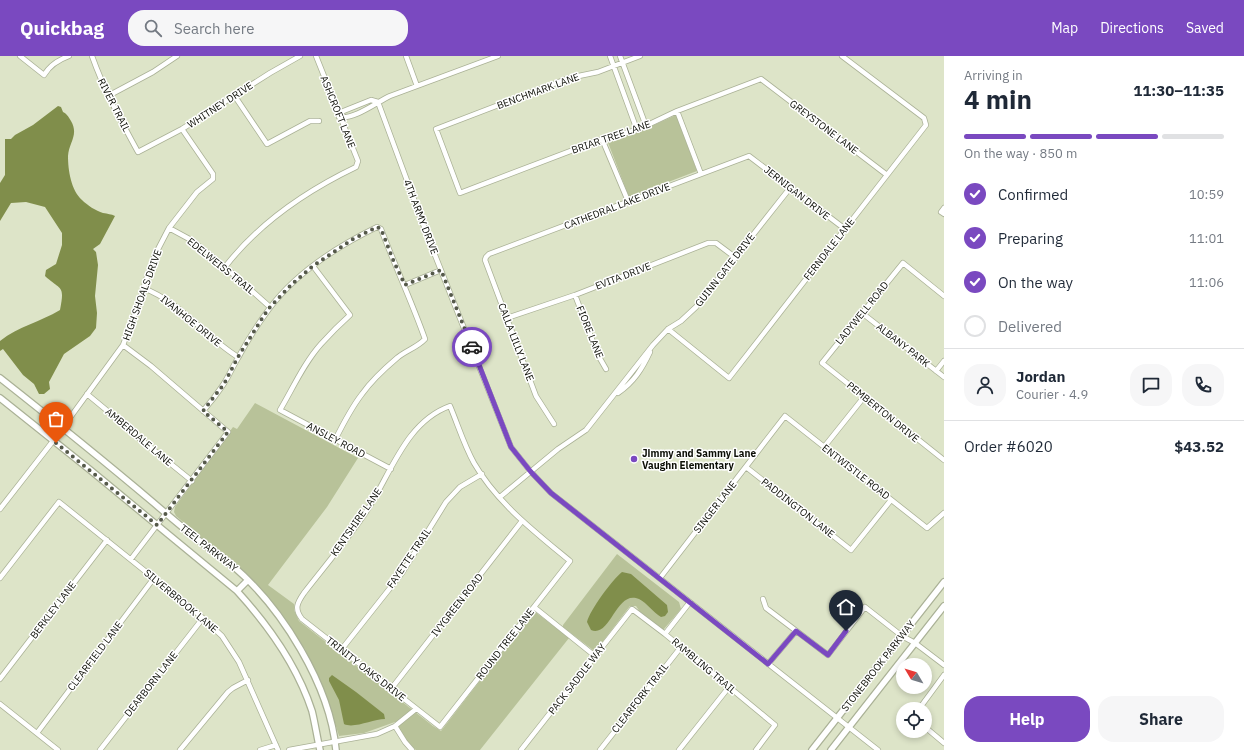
<!DOCTYPE html>
<html lang="en">
<head>
<meta charset="utf-8">
<style>
	:root { --surface:#fff; --page:#f6f6f7; --text:#1f2937; --muted:#747a83; --line:#e0e1e3; --accent:#7a49c0 }
	body { margin:0; font-family:"IBM Plex Sans",sans-serif; background:var(--page); color:var(--text); height:100vh; display:flex; flex-direction:column; font-size:15px; white-space:nowrap }
	* { box-sizing:border-box; margin:0 }
	p { font-size:13px; color:var(--muted) }
	.icon { flex:none; width:22px; height:22px; fill:none; stroke:currentColor; stroke-width:2; stroke-linecap:round; stroke-linejoin:round }
	.map { position:relative; flex:1; overflow:hidden }
	.panel { display:flex; flex-direction:column; background:var(--surface); width:300px }
	.panel>* { flex:none }
	.needle { width:26px; rotate:308deg }
	.tools { position:absolute; left:896px; top:602px; display:grid; gap:8px }
	.tools a { display:grid; place-items:center; width:36px; height:36px; border-radius:50%; background:var(--surface); box-shadow:0 2px 6px #0003; font-size:20px }
	.pin { position:absolute; display:grid; place-items:center; width:34px; height:34px; color:#fff; margin:-41px -17px; border-radius:50% 50% 50% 0; rotate:-45deg; box-shadow:0 0 4px #0007 }
	.pin .icon { rotate:45deg }
	.courier { position:absolute; display:grid; place-items:center; width:40px; height:40px; margin:-20px; border:3px solid #7a49c0; border-radius:50%; background:#fff; color:#222; box-shadow:0 1px 5px #0007 }
	.overview em { font-style:normal; font-weight:700 }
	.overview div { display:flex; flex-direction:column-reverse }
	.overview { display:flex; align-items:center; justify-content:space-between; height:68px; padding:0 20px }
	h1 { font-size:26px; font-weight:700; line-height:30px }
	.bar { display:grid; grid-template-columns:repeat(4,1fr); gap:6px 4px; align-content:center; height:48px; padding:0 20px }
	.bar i { height:5px; border-radius:3px; background:var(--line) }
	.bar .active { background:var(--accent) }
	.bar p { grid-column:span 4 }
	.line { display:flex; align-items:center; gap:10px; padding:0 20px; border-top:1px solid var(--line) }
	.line div { flex:1 }
	.round { display:grid; place-items:center; flex:none; width:42px; height:42px; border-radius:16px; background:var(--page) }
	ol { padding:0 20px; list-style:none }
	li { display:flex; align-items:center; gap:12px; height:44px }
	li p { margin-inline-start:auto }
	li .icon { padding:4px; border-radius:50%; background:var(--accent); color:#fff; stroke-width:4 }
	li:last-child { color:var(--muted) }
	li i { width:22px; height:22px; border:2px solid var(--line); border-radius:50% }
	.button { display:flex; gap:8px; margin-top:auto; padding:8px 20px }
	.button a { flex:1; height:46px; border-radius:16px; background:var(--accent); color:#fff; font-size:16px; font-weight:700; line-height:46px; text-align:center }
	.button a+a { background:var(--page); color:var(--text) }
	header { display:flex; align-items:center; gap:24px; box-sizing:border-box; height:56px; padding:0 20px; background:var(--accent); color:#fff }
	header strong { font-size:19px }
	nav { display:flex; gap:22px; margin-inline-start:auto; font-size:14px }
	.search { width:280px; height:36px; background:var(--page); display:flex; align-items:center; gap:10px; box-sizing:border-box; padding:0 14px; border-radius:16px; color:var(--muted); font-size:15px }
	main { display:flex; flex:1; min-height:0 }
	.map>svg:first-child { display:block }
	.green { fill:#b8c299 }
	.water { fill:#808e4b }
	.lines { fill:none; stroke-linecap:round; stroke-linejoin:round }
	.minor-casing { stroke:#aab196; stroke-width:6 }
	.major-casing { stroke:#aab196; stroke-width:8 }
	.minor { stroke:#fff; stroke-width:4.5 }
	.major { stroke:#fff; stroke-width:5.5 }
	.done { stroke:#55594a; stroke-width:4; stroke-dasharray:0 7.2 }
	.route { stroke:#7a49c0; stroke-width:5 }
	.poi-dot { fill:#7a49c0; stroke:#fff; stroke-width:1.5 }
	.labels { text-anchor:middle; dominant-baseline:central; stroke-width:3; stroke-linejoin:round; paint-order:stroke }
	.street-label { font-size:10px; fill:#0c0e06; stroke:#fff }
	.poi-label { font-size:10px; font-weight:bold; fill:#0c0e06; stroke:#fff; text-anchor:start }
</style>
</head>
<body>
<header>
<strong>Quickbag</strong>
<div class="search"><svg class="icon" aria-label="search" viewBox="0 0 24 24"><circle cx="10" cy="10" r="6"/><path d="M15 15l6 6"/></svg>Search here</div>
<nav><a>Map</a><a>Directions</a><a>Saved</a></nav>
</header>
<main>
<div class="map">
<svg width="944" height="694" viewBox="0 0 944 694">
	<rect width="100%" height="100%" fill="#dde4c8"/>
	<path class="green" d="M676 59 697 115 629 141 607 84 643 74Z
		M255 347 358 402 327 451 268 529 294 548V554L299 565 433 670 441 675 534 555 569 582 480 694H416L406 685 395 666 364 677 339 680 331 654 305 593 262 535 237 511 176 460 174 456 175 451 233 371 237 373Z
		M617 498 679 546 681 553 664 573H662L640 556 636 550H630L597 593 593 594 563 571V569Z"/>
	<path class="water" d="M58 50 61 51 63 56C67 58 68 60 71 65 79 79 69 86 68 100 68 114 71 134 82 144 87 149 96 155 103 157 108 158 111 158 115 160L100 188 93 193 96 196 98 209 95 240 97 257 96 272 90 280 64 298 49 326 50 333 44 338H39L34 328 23 319 3 293 0 295V285C19 270 40 266 60 254 65 228 61 235 45 220L46 214 56 208 62 189V177L45 151 26 146 11 147 0 165V127L5 119V83H11L15 79 33 69Z
		M622 516 631 518 667 549 668 556 665 560 661 561C653 556 647 547 639 543 616 533 611 582 591 574L587 566C590 554 612 524 622 516Z
		M332 619 356 636 384 658 385 663C373 663 354 673 344 668L339 644 329 625V622Z"/>
	<g class="lines">
		<defs>
			<path id="minor" d="M20 0 44 19C50 9 58 4 69 0
				M92 0C104 34 121 65 138 96L182 73 270 17 300 0
				M406 0 417 30
				M610 0 637 74
				M620 0 646 70
				M640 0 598 16 569 22 436 73 460 137 602 83 637 74 677 55 761 23 887 119
				M234 39 267 88 310 65H319
				M108 40 153 16 177 0
				M378 46 429 184 511 391 531 416 551 437 878 694
				M378 46 371 44 341 56 339 61C354 64 377 46 390 40L498 0
				M677 55 701 118
				M602 83 628 145
				M944 152 941 156 944 158
				M169 172 193 185 225 211 270 251
				M313 210 350 259C340 268 330 278 321 288 304 307 293 332 280 354L391 413
				M225 211C259 167 306 135 356 111L358 105 316 0
				M405 229 441 214
				M143 232C181 246 205 281 238 301
				M575 239 598 299 606 313
				M944 240 903 207 822 307 944 404
				M862 257 944 321
				M507 262 575 239 708 187H716L736 202
				M668 273 729 322 926 69 924 62 842 0
				M123 289 151 310 228 376 131 503
				M936 315 944 305
				M618 337C634 326 642 313 650 296
				M87 338 116 362 134 378 192 425
				M450 350C458 369 464 389 474 407 497 447 535 476 570 505L440 671 302 563C294 553 297 547 304 537 325 510 347 484 366 456 390 420 405 366 450 350Z
				M203 355C210 347 217 338 223 329 229 320 233 310 238 302 247 285 258 268 269 253 295 218 338 190 377 171L381 173C395 210 412 246 425 283 418 291 405 295 397 302 384 313 372 324 362 338 351 352 343 368 335 384
				M554 368 536 340 485 204 486 201 489 198 749 100 845 173
				M824 391 864 341
				M746 411 851 494 891 444
				M500 441 558 393 586 374 653 289 668 273 681 265 696 251 790 132
				M0 453 53 385 123 289 139 247 146 224 155 199 169 172 197 136 213 123V118L182 73
				M0 522 59 446 196 556 222 580 239 606 278 694
				M660 522 785 360 927 472 944 457
				M763 543 766 552 828 599 865 551 902 580 915 587 944 609
				M534 551 595 600
				M665 578 690 546
				M341 594 402 517 446 446 460 431 482 418
				M768 608 796 575
				M0 623 107 484
				M391 633 522 465
				M0 648 58 694
				M919 653 944 619
				M395 670 405 686 412 694
				M925 671 944 687
				M37 677 154 522
				M100 694 203 562
				M180 694 228 636 233 632 248 624
				M260 694 276 689
				M289 694 377 678 395 670 416 653
				M521 694 632 553 665 578 775 669 756 694
				M600 694 681 591
				M679 694 729 631"/>
			<path id="major" d="M0 322C52 363 104 405 155 448 169 460 183 472 197 483 209 492 222 500 233 510 282 552 330 629 336 694
				M0 342 89 413 237 535C269 570 297 609 312 655 315 667 317 681 320 694
				M237 535 248 524
				M812 694 944 526
				M831 694 944 550"/>
		</defs>
		<use href="#minor" class="minor-casing"/>
		<use href="#major" class="major-casing"/>
		<use href="#minor" class="minor"/>
		<use href="#major" class="major"/>
	</g>
	<g class="lines">
		<path class="done" d="M56 387 157 469 228 376 203 355 224 328 238 301 263 261 270 251 292 228 313 210 353 183 377 171 381 173 394 206 405 229 441 214 472 291"/>
		<path class="route" d="M472 291 511 391 531 416 551 437 768 608 796 575 828 599 846 575"/>
	</g>
	<circle class="poi-dot" cx="634" cy="403" r="4"/>
	<g class="labels">
		<g class="street-label">
			<text transform="translate(538 35) rotate(-20)">BENCHMARK LANE</text>
			<text transform="translate(114 49) rotate(63)">RIVER TRAIL</text>
			<text transform="translate(220 49) rotate(-33)">WHITNEY DRIVE</text>
			<text transform="translate(338 56) rotate(68)">ASHCROFT LANE</text>
			<text transform="translate(824 71) rotate(37)">GREYSTONE LANE</text>
			<text transform="translate(611 81) rotate(-19)">BRIAR TREE LANE</text>
			<text transform="translate(797 137) rotate(38)">JERNIGAN DRIVE</text>
			<text transform="translate(617 150) rotate(-21)">CATHEDRAL LAKE DRIVE</text>
			<text transform="translate(421 161) rotate(69)">4TH ARMY DRIVE</text>
			<text transform="translate(829 193) rotate(-52)">FERNDALE LANE</text>
			<text transform="translate(221 210) rotate(39)">EDELWEISS TRAIL</text>
			<text transform="translate(725 214) rotate(-52)">GUINN GATE DRIVE</text>
			<text transform="translate(623 220) rotate(-21)">EVITA DRIVE</text>
			<text transform="translate(142 239) rotate(-70)">HIGH SHOALS DRIVE</text>
			<text transform="translate(862 257) rotate(-51)">LADYWELL ROAD</text>
			<text transform="translate(191 265) rotate(39)">IVANHOE DRIVE</text>
			<text transform="translate(590 276) rotate(68)">FIORE LANE</text>
			<text transform="translate(516 286) rotate(69)">CALLA LILLY LANE</text>
			<text transform="translate(903 289) rotate(38)">ALBANY PARK</text>
			<text transform="translate(883 356) rotate(39)">PEMBERTON DRIVE</text>
			<text transform="translate(139 381) rotate(40)">AMBERDALE LANE</text>
			<text transform="translate(336 384) rotate(28)">ANSLEY ROAD</text>
			<text transform="translate(856 416) rotate(38)">ENTWISTLE ROAD</text>
			<text transform="translate(715 451) rotate(-52)">SINGER LANE</text>
			<text transform="translate(798 452) rotate(38)">PADDINGTON LANE</text>
			<text transform="translate(356 466) rotate(-55)">KENTSHIRE LANE</text>
			<text transform="translate(209 492) rotate(38)">TEEL PARKWAY</text>
			<text transform="translate(409 502) rotate(-56)">FAYETTE TRAIL</text>
			<text transform="translate(181 545) rotate(40)">SILVERBROOK LANE</text>
			<text transform="translate(457 549) rotate(-52)">IVYGREEN ROAD</text>
			<text transform="translate(53 554) rotate(-53)">BERKLEY LANE</text>
			<text transform="translate(505 588) rotate(-52)">ROUND TREE LANE</text>
			<text transform="translate(95 600) rotate(-53)">CLEARFIELD LANE</text>
			<text transform="translate(704 610) rotate(40)">RAMBLING TRAIL</text>
			<text transform="translate(878 610) rotate(-52)">STONEBROOK PARKWAY</text>
			<text transform="translate(366 613) rotate(38)">TRINITY OAKS DRIVE</text>
			<text transform="translate(577 623) rotate(-52)">PACK SADDLE WAY</text>
			<text transform="translate(151 628) rotate(-52)">DEARBORN LANE</text>
			<text transform="translate(640 642) rotate(-52)">CLEARFORK TRAIL</text>
		</g>
		<g class="poi-label">
			<text x="642" y="397">Jimmy and Sammy Lane<tspan x="642" dy="12">Vaughn Elementary</tspan></text>
		</g>
	</g>
</svg>
<div class="tools">
<a><svg class="needle" viewBox="-14 -14 28 28"><path d="M0-13l5 13h-10z" fill="#e53935"/><path d="M0 13l5-13h-10z" fill="#747a83"/></svg></a>
<a><svg class="icon" aria-label="locate" viewBox="0 0 24 24"><circle cx="12" cy="12" r="6"/><path d="M12 2v4M12 18v4M2 12h4M18 12h4"/></svg></a>
</div>
<div class="pin" style="left:56px;top:387px;background:#ea580c"><svg class="icon" aria-label="bag" viewBox="0 0 24 24"><path d="M5 8h14l-1 12H6zM9 8a3 3 0 0 1 6 0"/></svg></div>
<div class="pin" style="left:846px;top:575px;background:#1f2937"><svg class="icon" aria-label="home" viewBox="0 0 24 24"><path d="M3 11l9-7 9 7M6 9v11h12V9"/></svg></div>
<div class="courier" style="left:472px;top:291px"><svg class="icon" aria-label="car" viewBox="0 0 24 24"><path d="M5 17H2v-5l4-1 3-4h7l3 4 3 1v5h-3M9 17h6M6 11h13"/><circle cx="7" cy="17" r="2"/><circle cx="17" cy="17" r="2"/></svg></div>
</div>
<section class="panel">
<div class="overview"><div><h1>4 min</h1><p>Arriving in</p></div><em>11:30–11:35</em></div>
<div class="bar"><i class="active"></i><i class="active"></i><i class="active"></i><i></i><p>On the way · 850 m</p></div>
<ol>
<li><svg class="icon" aria-label="check" viewBox="0 0 24 24"><path d="M5 12l5 5 9-10"/></svg>Confirmed<p>10:59</p></li>
<li><svg class="icon" aria-label="check" viewBox="0 0 24 24"><path d="M5 12l5 5 9-10"/></svg>Preparing<p>11:01</p></li>
<li><svg class="icon" aria-label="check" viewBox="0 0 24 24"><path d="M5 12l5 5 9-10"/></svg>On the way<p>11:06</p></li>
<li><i></i>Delivered</li>
</ol>
<div class="line" style="height:72px"><a class="round"><svg class="icon" aria-label="person" viewBox="0 0 24 24"><circle cx="12" cy="8" r="4"/><path d="M4 21q1-7 8-7t8 7"/></svg></a><div><b>Jordan</b><p>Courier · 4.9</p></div><a class="round"><svg class="icon" aria-label="chat" viewBox="0 0 24 24"><path d="M4 5h16v11H9l-5 4z"/></svg></a><a class="round"><svg class="icon" aria-label="phone" viewBox="0 0 24 24"><path d="M5 4h4l2 5-3 2q2 4 5 5l2-3 5 2v4C11 20 4 13 5 4z"/></svg></a></div>
<div class="line" style="height:52px"><div>Order #6020</div><b>$43.52</b></div>
<div class="button"><a>Help</a><a>Share</a></div>
</section>
</main>
</body>
</html>
